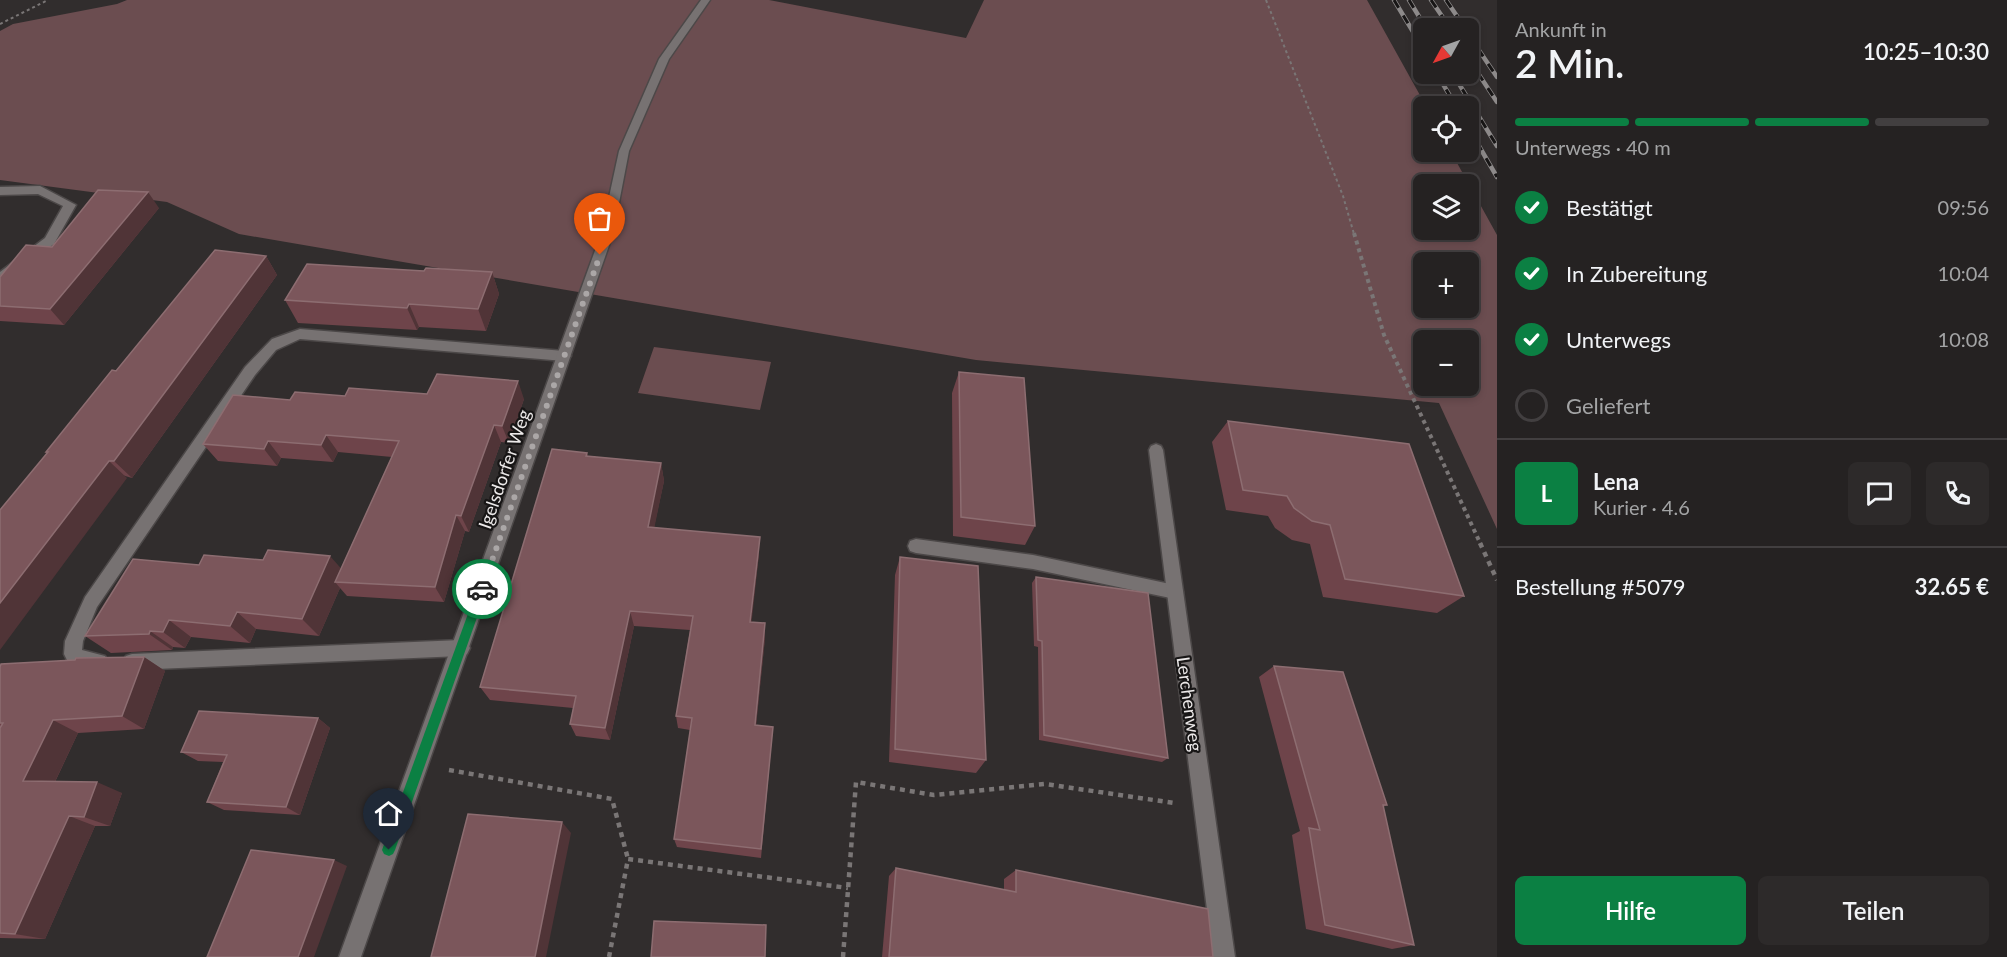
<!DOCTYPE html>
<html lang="de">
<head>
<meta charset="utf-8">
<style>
	:root { --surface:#252222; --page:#2d2a2a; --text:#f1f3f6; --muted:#a3a4a5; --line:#423f40; --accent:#0b8043 }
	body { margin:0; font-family:Lato,sans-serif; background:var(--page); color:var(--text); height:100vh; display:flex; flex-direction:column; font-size:22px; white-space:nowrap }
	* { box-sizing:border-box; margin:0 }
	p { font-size:20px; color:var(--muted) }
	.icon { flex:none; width:33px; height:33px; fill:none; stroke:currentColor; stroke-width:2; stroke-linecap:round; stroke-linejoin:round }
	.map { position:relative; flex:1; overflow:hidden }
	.drawer { display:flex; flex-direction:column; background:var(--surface); width:510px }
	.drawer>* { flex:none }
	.needle { width:39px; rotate:230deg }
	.buttons { position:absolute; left:1413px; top:18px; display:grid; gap:12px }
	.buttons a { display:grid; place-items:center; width:66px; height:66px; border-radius:9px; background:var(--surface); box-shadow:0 3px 9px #0003,0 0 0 2px var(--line); font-size:30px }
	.pin { position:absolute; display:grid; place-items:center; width:51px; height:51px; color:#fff; margin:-62px -26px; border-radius:50% 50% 50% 0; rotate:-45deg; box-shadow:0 0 6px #0007 }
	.pin .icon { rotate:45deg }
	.courier { position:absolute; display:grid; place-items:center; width:60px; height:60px; margin:-30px; border:4px solid #0b8043; border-radius:50%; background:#fff; color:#222; box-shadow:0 2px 8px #0007 }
	.overview em { font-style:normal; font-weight:600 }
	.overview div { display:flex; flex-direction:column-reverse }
	.overview { display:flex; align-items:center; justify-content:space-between; height:102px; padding:0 18px }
	h1 { font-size:39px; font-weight:600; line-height:45px }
	.bar { display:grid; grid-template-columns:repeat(4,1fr); gap:9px 6px; align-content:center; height:72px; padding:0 18px }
	.bar i { height:8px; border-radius:4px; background:var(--line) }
	.bar .active { background:var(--accent) }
	.bar p { grid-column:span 4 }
	.line { display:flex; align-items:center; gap:15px; padding:0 18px; border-top:2px solid var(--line) }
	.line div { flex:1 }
	.round { display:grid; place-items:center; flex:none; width:63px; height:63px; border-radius:9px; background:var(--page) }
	ol { padding:0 18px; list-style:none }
	li { display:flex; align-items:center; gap:18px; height:66px }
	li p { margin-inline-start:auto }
	li .icon { padding:6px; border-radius:50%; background:var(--accent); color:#fff; stroke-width:4 }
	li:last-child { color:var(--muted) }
	li i { width:33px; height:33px; border:3px solid var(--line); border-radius:50% }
	.cta { display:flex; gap:12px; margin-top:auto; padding:12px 18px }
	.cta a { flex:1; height:69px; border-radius:9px; background:var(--accent); color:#fff; font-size:24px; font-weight:600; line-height:69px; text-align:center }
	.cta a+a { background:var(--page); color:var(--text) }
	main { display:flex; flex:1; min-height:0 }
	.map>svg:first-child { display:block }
	.green { fill:#6b4d50; fill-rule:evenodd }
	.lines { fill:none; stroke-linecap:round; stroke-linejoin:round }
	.lane-casing { stroke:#4c4848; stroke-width:3 }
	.street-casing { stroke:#4c4848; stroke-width:3 }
	.path-far2 { stroke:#7a7676; stroke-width:2; stroke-dasharray:3 3; stroke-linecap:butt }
	.path-far1 { stroke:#7a7676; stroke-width:4; stroke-dasharray:4 4; stroke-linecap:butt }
	.path { stroke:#7a7676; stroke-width:4.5; stroke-dasharray:5 5; stroke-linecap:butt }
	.lane { fill:#777272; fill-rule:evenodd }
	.street { fill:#777272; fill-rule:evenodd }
	.rail-casing { stroke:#8d8a8a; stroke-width:4.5 }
	.rail { stroke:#181616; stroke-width:3; stroke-dasharray:9; stroke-linecap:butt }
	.wall { fill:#6e444a }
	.shaded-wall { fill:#503437 }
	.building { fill:#7b565b; stroke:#8d6d71; stroke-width:1.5 }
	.route { fill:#0b8043 }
	.done { stroke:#aba7a7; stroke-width:6; stroke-dasharray:0 10.8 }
	.labels { text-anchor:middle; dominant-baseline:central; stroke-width:4.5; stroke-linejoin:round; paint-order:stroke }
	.street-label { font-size:18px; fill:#ece9e9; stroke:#181616 }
</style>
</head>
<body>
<main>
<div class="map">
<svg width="1497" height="957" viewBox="0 0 1497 957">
	<rect width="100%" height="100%" fill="#312d2d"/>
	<path class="green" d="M127 0H769L966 38 984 0H1367L1426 106H1424V152H1451L1497 235V529L1439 403 976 360 239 234 167 202 0 180V31L13 24 117 4ZM1424 184H1468V230H1424ZM1424 262H1468V308H1424ZM1424 340H1468V386H1424Z
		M654 347 771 362 760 410 638 393Z"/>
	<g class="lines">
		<defs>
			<path id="lane" d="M300 329 564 351 571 356 564 361 300 339 276 350 255 375 97 607 83 641 82 650 105 656 108 662 105 668 99 670 83 668 67 660 64 654 65 641 85 597 245 367 272 339Z
				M916 539 1033 555 1175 585 1181 587 1183 592 1181 597 1175 599 1033 569 916 553 910 551 908 546 910 541Z
				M461 640 467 642 470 648 467 654 461 656 132 670 126 668 123 662 126 656 132 654Z"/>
			<path id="street" d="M701 0H710L669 59 629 151 613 234 361 957H339L601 234 619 151 659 59Z
				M40 186 76 205 54 244 0 282V272L45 238 63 206 38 194 0 195V187Z
				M1156 444 1161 446 1163 450 1235 957H1213L1149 450 1151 446Z"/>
		</defs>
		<use href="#lane" class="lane-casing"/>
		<use href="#street" class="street-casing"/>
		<path class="path-far2" d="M1266 0 1343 196 1354 234
			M0 24 48 0"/>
		<path class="path-far1" d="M1354 233 1384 335 1481 545"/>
		<path class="path" d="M1480 543 1497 580
			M449 770 612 799 628 859
			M609 957 628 859 848 888
			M843 957 856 782 934 795 1045 784 1174 803"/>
		<use href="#lane" class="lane"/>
		<use href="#street" class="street"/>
		<defs>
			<path id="rail" d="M1394 0 1424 50
				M1409 0 1426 28
				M1431 0 1450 28
				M1446 0 1465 28
				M1468 34 1497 77
				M1468 58 1497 102
				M1437 74 1456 106
				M1453 74 1497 146
				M1468 127 1497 177"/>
		</defs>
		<use href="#rail" class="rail-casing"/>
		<use href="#rail" class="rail"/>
	</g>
	<path class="wall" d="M159 208 64 325 0 321V277L52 247Z
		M266 256 277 275 132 478 47 453 46 452 116 371Z
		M424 271 492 272 499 294 486 331 419 327 417 330 298 323 285 300Z
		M959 372 1035 526 1025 545 953 536 952 393Z
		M427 394 524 399 509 443 501 442 469 532 465 531 444 602 347 596 340 588 319 636 256 629 250 643 191 637 185 648 173 647 172 650 111 653 85 636 199 565 341 568 392 457 338 452 333 462 281 458 277 466 218 461 203 444 290 400 345 396Z
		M1228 421 1464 596 1437 613 1323 597 1310 544 1292 540 1275 528 1268 516 1226 510 1212 442Z
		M587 453 588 456 661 463 664 481 654 527 759 554 751 622 765 638 756 725 773 727 761 858 677 847 674 839 690 730 678 728 676 716 690 630 634 626 610 740 576 736 570 724 573 708 490 700 480 687Z
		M900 557 986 760 976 773 889 762 895 575Z
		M1036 577 1168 758 1162 762 1039 740 1038 647 1034 646 1032 583Z
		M144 657 165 671 144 729 78 733 55 782 122 793 110 826H95L45 939 0 938V667Z
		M1274 666 1387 805 1383 807 1414 945 1392 949 1306 929 1292 835 1300 831 1259 677Z
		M318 718 330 728 300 815 224 810 207 802 223 762 198 761 181 752Z
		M896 868 1004 890V879L1016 870 1213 957H882L889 876Z"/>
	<path class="shaded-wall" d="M148 192 159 208 64 325 50 309Z
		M266 256 277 275 132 478 114 461Z
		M492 272 499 294 486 331 478 309Z
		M409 304 419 327 417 330 407 308Z
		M518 381 524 399 509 443 502 426Z
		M494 425 501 442 469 532 461 516Z
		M326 435 338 452 333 462 321 445Z
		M268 441 281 458 277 466 264 449Z
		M109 461 127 478 0 650V603Z
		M661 463 664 481 651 544 648 527Z
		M456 515 465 531 444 602 435 587Z
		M760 537 759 554 750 637V622Z
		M330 556 346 574 335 582 340 588 319 636 302 619Z
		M630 611 634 626 610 740 605 728Z
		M237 612 256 629 250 643 230 626Z
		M169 620 191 637 185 648 163 632Z
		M765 623V638L755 737V725Z
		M150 631 173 647 172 650 149 634Z
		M144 657 165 671 144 729 122 716Z
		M318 718 330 728 300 815 286 807Z
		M53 720 78 733 50 792 23 781Z
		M97 782 122 793 110 826 84 817Z
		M69 816 95 826 45 939 15 934Z
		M562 822 571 833 546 957H535Z
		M334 860 347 866 314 957H298Z"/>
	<path class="building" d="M98 190 148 192 50 309 0 306V277L26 245 52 247Z
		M215 250 266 256 114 461H109L0 603V510L48 452H46L112 370 116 371Z
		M307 264 424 271 426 268 492 272 478 309 409 304 407 308 285 300Z
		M959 372 1024 378 1035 526 961 517Z
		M437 374 518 381 502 426 494 425 461 516 456 515 435 587 335 582 399 441 326 435 321 445 268 441 264 449 203 444 233 395 290 400 295 392 345 396 349 388 427 394Z
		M1228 421 1409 444 1464 596 1345 579 1330 525 1312 521 1294 508 1287 496 1243 490Z
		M552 449 587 453 586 456 661 463 648 527 760 537 750 622 765 623 755 725 773 727 761 849 674 839 692 718 676 716 693 616 630 611 605 728 570 724 576 696 480 687Z
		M268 550 330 556 302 619 237 612 230 626 169 620 163 632 150 631 149 634 85 636 133 559 199 565 204 555 263 560Z
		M900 557 978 566 986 760 895 749Z
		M1036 577 1148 593 1168 758 1044 735 1042 641 1038 640Z
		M144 657 122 716 53 720 23 781 97 782 84 817 69 816 15 934 0 933V728L3 723H0V667L1 664 75 660 76 658Z
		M1274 666 1343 672 1387 805H1383L1414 945 1325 925 1309 828 1320 830Z
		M199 711 318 718 286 807 207 802 227 755 181 752Z
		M468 814 562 822 535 957H431Z
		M251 850 334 860 298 957H207Z
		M896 868 1016 892V870L1208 909 1213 957H889Z
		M654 921 766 925 765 957H651Z"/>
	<path class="route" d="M482 584 487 589 395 850 393 854 389 856 384 854 382 850 477 589Z"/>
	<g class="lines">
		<path class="done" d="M482 589 600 255"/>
	</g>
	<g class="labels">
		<g class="street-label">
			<text transform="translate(504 469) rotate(-71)">Igelsdorfer Weg</text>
			<text transform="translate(1190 704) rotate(82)">Lerchenweg</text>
		</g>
	</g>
</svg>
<div class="buttons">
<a><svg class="needle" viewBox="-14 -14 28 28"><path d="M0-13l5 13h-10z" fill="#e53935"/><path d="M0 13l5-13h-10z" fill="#a3a4a5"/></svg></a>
<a><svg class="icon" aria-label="locate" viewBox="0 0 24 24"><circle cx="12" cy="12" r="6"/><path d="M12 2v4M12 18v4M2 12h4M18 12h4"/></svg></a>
<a><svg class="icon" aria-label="layers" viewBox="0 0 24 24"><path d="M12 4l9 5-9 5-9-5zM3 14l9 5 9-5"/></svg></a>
<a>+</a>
<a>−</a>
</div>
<div class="pin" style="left:600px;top:255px;background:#ea580c"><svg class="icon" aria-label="bag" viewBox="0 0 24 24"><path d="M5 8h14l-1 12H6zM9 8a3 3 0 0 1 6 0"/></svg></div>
<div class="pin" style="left:389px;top:850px;background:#1f2937"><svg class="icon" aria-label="home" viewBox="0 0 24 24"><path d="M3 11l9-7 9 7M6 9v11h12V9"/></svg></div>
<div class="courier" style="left:482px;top:589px"><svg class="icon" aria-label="car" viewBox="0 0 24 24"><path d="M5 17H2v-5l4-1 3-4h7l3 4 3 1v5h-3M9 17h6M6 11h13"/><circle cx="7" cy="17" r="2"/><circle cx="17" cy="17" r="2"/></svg></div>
</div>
<section class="drawer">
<div class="overview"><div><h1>2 Min.</h1><p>Ankunft in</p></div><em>10:25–10:30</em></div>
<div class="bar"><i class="active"></i><i class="active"></i><i class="active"></i><i></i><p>Unterwegs · 40 m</p></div>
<ol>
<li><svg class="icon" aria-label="check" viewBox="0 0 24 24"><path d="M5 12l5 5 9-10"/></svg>Bestätigt<p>09:56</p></li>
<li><svg class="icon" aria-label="check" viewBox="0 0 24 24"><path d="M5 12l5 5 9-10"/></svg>In Zubereitung<p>10:04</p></li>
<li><svg class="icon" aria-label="check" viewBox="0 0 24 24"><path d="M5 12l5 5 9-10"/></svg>Unterwegs<p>10:08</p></li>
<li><i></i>Geliefert</li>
</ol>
<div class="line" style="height:108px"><b class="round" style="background:var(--accent);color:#fff">L</b><div><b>Lena</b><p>Kurier · 4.6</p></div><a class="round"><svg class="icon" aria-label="chat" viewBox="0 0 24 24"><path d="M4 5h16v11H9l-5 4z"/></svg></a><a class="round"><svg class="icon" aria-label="phone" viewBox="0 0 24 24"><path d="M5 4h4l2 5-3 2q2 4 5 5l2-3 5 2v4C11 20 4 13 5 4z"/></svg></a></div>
<div class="line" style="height:78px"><div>Bestellung #5079</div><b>32.65 €</b></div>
<div class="cta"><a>Hilfe</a><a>Teilen</a></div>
</section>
</main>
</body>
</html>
